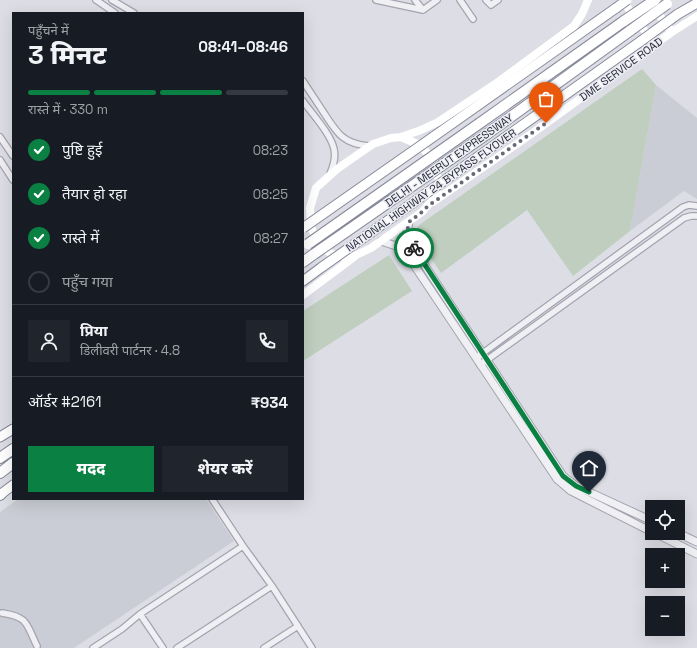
<!DOCTYPE html>
<html lang="hi">
<head>
<meta charset="utf-8">
<style>
	:root { --surface:#171b24; --page:#20242c; --text:#f1f3f6; --muted:#9ea1a6; --line:#363941; --accent:#0b8043 }
	body { margin:0; font-family:"Space Grotesk","Noto Sans Devanagari",sans-serif; background:var(--page); color:var(--text); height:100vh; display:flex; flex-direction:column; font-size:15px; white-space:nowrap }
	* { box-sizing:border-box; margin:0 }
	p { font-size:13px; color:var(--muted) }
	.icon { flex:none; width:22px; height:22px; fill:none; stroke:currentColor; stroke-width:2; stroke-linecap:round; stroke-linejoin:round }
	.map { position:relative; flex:1; overflow:hidden }
	.sheet { position:absolute; left:12px; top:12px; width:292px; height:488px; display:flex; flex-direction:column; background:var(--surface); border-radius:0px; box-shadow:0 4px 16px #0002 }
	.sheet>* { flex:none }
	.fabs { position:absolute; left:645px; top:500px; display:grid; gap:8px }
	.fabs a { display:grid; place-items:center; width:40px; height:40px; border-radius:0px; background:var(--surface); box-shadow:0 4px 16px #0002; font-size:20px }
	.pin { position:absolute; display:grid; place-items:center; width:34px; height:34px; color:#fff; margin:-41px -17px; border-radius:50% 50% 50% 0; rotate:-45deg; box-shadow:0 0 4px #0007 }
	.pin .icon { rotate:45deg }
	.courier { position:absolute; display:grid; place-items:center; width:40px; height:40px; margin:-20px; border:3px solid #0b8043; border-radius:50%; background:#fff; color:#222; box-shadow:0 1px 5px #0007 }
	.headline em { font-style:normal; font-weight:800 }
	.headline div { display:flex; flex-direction:column-reverse }
	.headline { display:flex; align-items:center; justify-content:space-between; height:68px; padding:0 16px }
	h1 { font-size:26px; font-weight:800; line-height:30px }
	.bar { display:grid; grid-template-columns:repeat(4,1fr); gap:6px 4px; align-content:center; height:48px; padding:0 16px }
	.bar i { height:5px; border-radius:3px; background:var(--line) }
	.bar .current { background:var(--accent) }
	.bar p { grid-column:span 4 }
	.line { display:flex; align-items:center; gap:10px; padding:0 16px; border-top:1px solid var(--line) }
	.line div { flex:1 }
	.round { display:grid; place-items:center; flex:none; width:42px; height:42px; border-radius:0px; background:var(--page) }
	ol { padding:0 16px; list-style:none }
	li { display:flex; align-items:center; gap:12px; height:44px }
	li p { margin-inline-start:auto }
	li .icon { padding:4px; border-radius:50%; background:var(--accent); color:#fff; stroke-width:4 }
	li:last-child { color:var(--muted) }
	li i { width:22px; height:22px; border:2px solid var(--line); border-radius:50% }
	.button { display:flex; gap:8px; margin-top:auto; padding:8px 16px }
	.button a { flex:1; height:46px; border-radius:0px; background:var(--accent); color:#fff; font-size:16px; font-weight:800; line-height:46px; text-align:center }
	.button a+a { background:var(--page); color:var(--text) }
	.map>svg:first-child { display:block }
	.built { fill:#cbcdd6 }
	.green { fill:#bfcebf }
	.lines { fill:none; stroke-linecap:round; stroke-linejoin:round }
	.minor-casing { stroke:#a3a4ae; stroke-width:8 }
	.tertiary-casing { stroke:#a3a4ae; stroke-width:9 }
	.trunk-casing { stroke:#86899a; stroke-width:11 }
	.motorway-casing { stroke:#86899a; stroke-width:12 }
	.minor { stroke:#efeff4; stroke-width:5.5 }
	.tertiary { stroke:#efeff4; stroke-width:7 }
	.secondary { stroke:#fff; stroke-width:8 }
	.trunk { stroke:#fff; stroke-width:9 }
	.motorway { stroke:#fff; stroke-width:10 }
	.trunk-bridge-casing { stroke:#86899a; stroke-width:11; stroke-linecap:butt }
	.motorway-bridge-casing { stroke:#86899a; stroke-width:12; stroke-linecap:butt }
	.trunk-bridge { stroke:#fff; stroke-width:9 }
	.motorway-bridge { stroke:#fff; stroke-width:10 }
	.done { stroke:#676976; stroke-width:4; stroke-dasharray:0 7.2 }
	.route { stroke:#0b8043; stroke-width:5 }
	.labels { text-anchor:middle; dominant-baseline:central; stroke-width:3; stroke-linejoin:round; paint-order:stroke }
	.street-label { font-size:11px; fill:#282a3a; stroke:#ecedf3 }
</style>
</head>
<body>
<div class="map">
<svg width="697" height="648" viewBox="0 0 697 648">
	<rect width="100%" height="100%" fill="#dddee5"/>
	<path class="built" d="M656 85 697 118V199L684 191 630 231Z
		M18 499H206L234 541 74 648H0V512Z"/>
	<path class="green" d="M642 69 656 85 630 231 573 276 527 210 441 273 415 234 419 225Z
		M389 255 412 291 303 361V311Z"/>
	<g class="lines">
		<defs>
			<path id="minor" d="M96 0 115 13
				M112 0 134 13
				M376 0 423 10 437 0
				M415 0 423 10
				M460 0 473 19
				M486 0 491 5 498 0
				M303 81C310 92 317 102 324 113 337 133 343 144 369 146
				M303 101C312 114 331 134 334 149 336 158 333 166 330 174
				M0 137 13 156
				M0 160 13 180
				M476 358 683 207 689 205 697 206
				M480 365 684 218 691 216H697
				M212 499 243 546 272 586 312 648
				M2 613C29 617 26 624 37 646
				M140 614 163 648
				M93 648 122 629 140 614 243 546
				M177 648 272 586
				M264 648 298 626"/>
			<path id="tertiary" d="M409 222 407 232 416 252 563 476 576 486 652 521
				M381 241 399 247 408 256 557 479 571 491 652 532
				M655 533 697 554
				M678 533 697 542"/>
			<path id="trunk" d="M678 14 697 3
				M433 137 616 8
				M455 173 641 41
				M303 281 322 267
				M0 437 13 429
				M0 495 13 485"/>
			<path id="motorway" d="M480 123 624 21
				M487 134 631 30
				M303 262 314 254
				M0 458 13 449
				M0 473 13 463
				M0 495 1 494"/>
		</defs>
		<use href="#minor" class="minor-casing"/>
		<use href="#tertiary" class="tertiary-casing"/>
		<use href="#trunk" class="trunk-casing"/>
		<use href="#motorway" class="motorway-casing"/>
		<use href="#minor" class="minor"/>
		<use href="#tertiary" class="tertiary"/>
		<path class="secondary" d="M622 0 655 45
			M653 7 672 32
			M401 137 420 145 434 161 439 183 435 197 422 212 371 248 354 256 345 257 331 254 320 244 311 228 310 208 316 188 337 169 373 144 391 138Z
			M401 137 421 130 438 122 498 82 574 26 582 14 588 0
			M433 202 534 132 672 32 697 16
			M303 295 354 257"/>
		<use href="#trunk" class="trunk"/>
		<use href="#motorway" class="motorway"/>
		<defs>
			<path id="trunk-bridge" d="M616 8 627 0
				M641 41 678 14
				M303 228 433 137
				M322 267 455 173"/>
			<path id="motorway-bridge" d="M624 21 655 0
				M631 30 667 4
				M308 244 480 123
				M314 254 487 134"/>
		</defs>
		<use href="#trunk-bridge" class="trunk-bridge-casing"/>
		<use href="#motorway-bridge" class="motorway-bridge-casing"/>
		<use href="#trunk-bridge" class="trunk-bridge"/>
		<use href="#motorway-bridge" class="motorway-bridge"/>
	</g>
	<g class="lines">
		<path class="done" d="M414 248 407 232 409 222 422 212 428 206 546 123"/>
		<path class="route" d="M414 248 563 476 576 486 589 492"/>
	</g>
	<g class="labels">
		<g class="street-label">
			<text transform="translate(621 69) rotate(-36)">DME SERVICE ROAD</text>
			<text transform="translate(449 160) rotate(-35)">DELHI - MEERUT EXPRESSWAY</text>
			<text transform="translate(431 190) rotate(-35)">NATIONAL HIGHWAY 24 BYPASS FLYOVER</text>
		</g>
	</g>
</svg>
<div class="fabs">
<a><svg class="icon" aria-label="locate" viewBox="0 0 24 24"><circle cx="12" cy="12" r="6"/><path d="M12 2v4M12 18v4M2 12h4M18 12h4"/></svg></a>
<a>+</a>
<a>−</a>
</div>
<div class="pin" style="left:546px;top:123px;background:#ea580c"><svg class="icon" aria-label="bag" viewBox="0 0 24 24"><path d="M5 8h14l-1 12H6zM9 8a3 3 0 0 1 6 0"/></svg></div>
<div class="pin" style="left:589px;top:492px;background:#1f2937"><svg class="icon" aria-label="home" viewBox="0 0 24 24"><path d="M3 11l9-7 9 7M6 9v11h12V9"/></svg></div>
<div class="courier" style="left:414px;top:248px"><svg class="icon" aria-label="bike" viewBox="0 0 24 24"><circle cx="6" cy="16" r="4"/><circle cx="18" cy="16" r="4"/><path d="M6 16l4-8h5l3 8M10 8l3 8H6M13 5h3"/></svg></div>
<section class="sheet">
<div class="headline"><div><h1>3 मिनट</h1><p>पहुँचने में</p></div><em>08:41–08:46</em></div>
<div class="bar"><i class="current"></i><i class="current"></i><i class="current"></i><i></i><p>रास्ते में · 330 m</p></div>
<ol>
<li><svg class="icon" aria-label="check" viewBox="0 0 24 24"><path d="M5 12l5 5 9-10"/></svg>पुष्टि हुई<p>08:23</p></li>
<li><svg class="icon" aria-label="check" viewBox="0 0 24 24"><path d="M5 12l5 5 9-10"/></svg>तैयार हो रहा<p>08:25</p></li>
<li><svg class="icon" aria-label="check" viewBox="0 0 24 24"><path d="M5 12l5 5 9-10"/></svg>रास्ते में<p>08:27</p></li>
<li><i></i>पहुँच गया</li>
</ol>
<div class="line" style="height:72px"><a class="round"><svg class="icon" aria-label="person" viewBox="0 0 24 24"><circle cx="12" cy="8" r="4"/><path d="M4 21q1-7 8-7t8 7"/></svg></a><div><b>प्रिया</b><p>डिलीवरी पार्टनर · 4.8</p></div><a class="round"><svg class="icon" aria-label="phone" viewBox="0 0 24 24"><path d="M5 4h4l2 5-3 2q2 4 5 5l2-3 5 2v4C11 20 4 13 5 4z"/></svg></a></div>
<div class="line" style="height:52px"><div>ऑर्डर #2161</div><b>₹934</b></div>
<div class="button"><a>मदद</a><a>शेयर करें</a></div>
</section>
</div>
</body>
</html>
